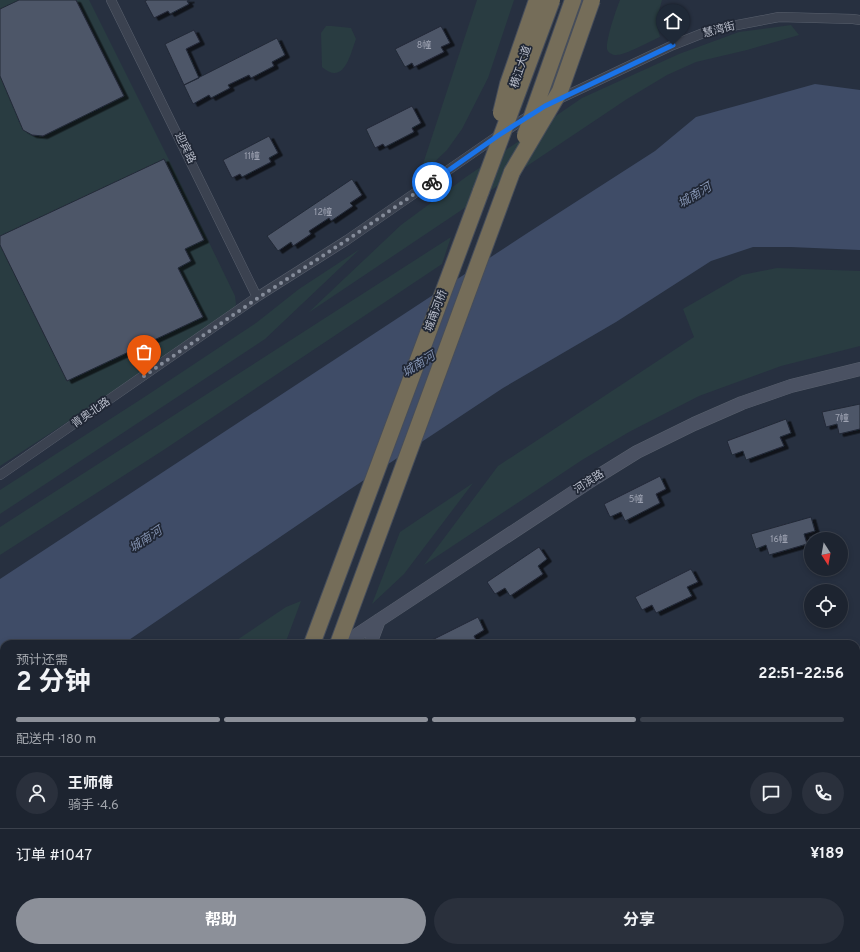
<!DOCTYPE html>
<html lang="zh">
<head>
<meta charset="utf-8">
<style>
	:root { --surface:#1d2430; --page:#2a303c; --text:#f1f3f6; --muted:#a0a4ab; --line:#3b414c; --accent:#8c9099 }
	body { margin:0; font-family:Overpass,"Noto Sans SC",sans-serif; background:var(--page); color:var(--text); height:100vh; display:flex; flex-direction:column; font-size:15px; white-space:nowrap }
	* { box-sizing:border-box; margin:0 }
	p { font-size:13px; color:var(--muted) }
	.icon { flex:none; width:22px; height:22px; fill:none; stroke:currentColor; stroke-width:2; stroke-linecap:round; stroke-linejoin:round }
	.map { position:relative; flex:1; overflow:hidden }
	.panel { position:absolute; left:0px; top:640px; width:860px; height:312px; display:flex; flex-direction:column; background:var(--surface); border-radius:12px 12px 0 0; box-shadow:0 2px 6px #0003,0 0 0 1px var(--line) }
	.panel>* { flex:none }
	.needle { width:26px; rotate:169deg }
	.fabs { position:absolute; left:804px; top:532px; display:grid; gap:8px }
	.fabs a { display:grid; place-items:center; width:44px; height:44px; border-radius:50%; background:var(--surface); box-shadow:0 2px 6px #0003,0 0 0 1px var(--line); font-size:20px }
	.pin { position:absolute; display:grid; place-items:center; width:34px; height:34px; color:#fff; margin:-41px -17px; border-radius:50% 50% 50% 0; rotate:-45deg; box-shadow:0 0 4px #0007 }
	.pin .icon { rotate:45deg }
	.courier { position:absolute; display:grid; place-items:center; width:40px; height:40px; margin:-20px; border:3px solid #1a73e8; border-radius:50%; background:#fff; color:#222; box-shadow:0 1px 5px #0007 }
	.overview em { font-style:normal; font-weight:700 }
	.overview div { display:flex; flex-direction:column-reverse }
	.overview { display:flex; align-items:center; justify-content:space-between; height:68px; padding:0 16px }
	h1 { font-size:26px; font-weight:700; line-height:30px }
	.bar { display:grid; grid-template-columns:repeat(4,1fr); gap:6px 4px; align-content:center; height:48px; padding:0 16px }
	.bar i { height:5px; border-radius:3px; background:var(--line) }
	.bar .on { background:var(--accent) }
	.bar p { grid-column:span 4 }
	.line { display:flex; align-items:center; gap:10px; padding:0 16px; border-top:1px solid var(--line) }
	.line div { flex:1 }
	.round { display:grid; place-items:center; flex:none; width:42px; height:42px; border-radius:21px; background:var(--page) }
	.button { display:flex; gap:8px; margin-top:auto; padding:8px 16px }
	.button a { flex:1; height:46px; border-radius:24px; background:var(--accent); color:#fff; font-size:16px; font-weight:700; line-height:46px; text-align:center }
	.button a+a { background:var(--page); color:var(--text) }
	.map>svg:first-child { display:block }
	.green { fill:#293c41 }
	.water { fill:#3f4c67 }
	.building { fill:#4e5668; stroke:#222937; filter:url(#shadow) }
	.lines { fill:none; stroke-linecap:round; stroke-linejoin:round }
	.street-casing { stroke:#59606d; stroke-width:10 }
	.secondary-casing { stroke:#59606d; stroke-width:14 }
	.highway-casing { stroke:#464d5a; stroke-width:18 }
	.street { stroke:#3b4250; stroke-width:9 }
	.secondary { stroke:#4a5162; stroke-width:13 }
	.highway { stroke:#756d59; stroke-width:16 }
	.highway-bridge-casing { stroke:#464d5a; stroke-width:18; stroke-linecap:butt }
	.highway-bridge { stroke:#756d59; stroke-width:16 }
	.done { stroke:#858c9a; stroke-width:4; stroke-dasharray:0 7.2 }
	.route { stroke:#1a73e8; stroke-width:5 }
	.labels { text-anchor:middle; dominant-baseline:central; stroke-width:3.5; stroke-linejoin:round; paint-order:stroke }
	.number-label { font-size:9px; fill:#9ea3b2 }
	.street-label { font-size:11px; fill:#b8bdca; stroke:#202735 }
	.water-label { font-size:12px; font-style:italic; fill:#8291af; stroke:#202735 }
</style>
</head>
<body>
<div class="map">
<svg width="860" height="952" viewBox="0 0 860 952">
	<defs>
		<filter id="shadow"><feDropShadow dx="4.5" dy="2.5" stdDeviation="0" flood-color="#0009"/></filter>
	</defs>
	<rect width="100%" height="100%" fill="#273040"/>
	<path class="green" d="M0 0H89L170 162 235 296 236 304 233 311 75 417 0 466Z
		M477 0H514L488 78 462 129 447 150 423 173 419 176Z
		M620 0H662L656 22 660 37C650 41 626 55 616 55 613 55 608 53 607 49 606 39 616 10 620 0Z
		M791 25 799 35 747 50 696 62 667 75 627 99 308 313 401 225 466 177 582 98 679 54 739 32Z
		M326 26H332L351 28 356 39C350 55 344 86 322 67L321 33Z
		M451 237 442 264 162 451 0 555V527Z
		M360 249 265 339 0 514V490L146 396 256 323 299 289Z
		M777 268 860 271V346L781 366 699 396 629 432 582 460 424 565 498 466 694 337 683 309 742 275Z
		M473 483 404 574 372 604 400 532Z
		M301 601 285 644H231L286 607Z"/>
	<path class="water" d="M815 84 860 90V250L791 247H753L711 261 616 322 503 388 349 490 123 644H4V725L0 728V579L529 232 655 151 696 117Z"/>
	<path class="building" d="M19 0H76L124 96 43 136 32 135 23 130 0 76V9Z
		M147 0H190L187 1 189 4 170 14 168 11 154 18 145 1Z
		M441 26 450 43 441 47 444 52 414 67 412 63 405 67 395 49Z
		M194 30 200 42 186 49 199 78 184 85 165 44Z
		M277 38 285 55 272 62 274 66 251 78 249 75 228 85 230 88 211 98 209 95 193 104 184 85Z
		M412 106 421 123 412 128 414 132 385 147 383 144 375 148 366 129Z
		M269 136 278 153 269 158 271 162 242 177 240 174 232 178 223 160Z
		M164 159 204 240 185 249 191 261 178 268 203 317 67 381 0 245V236Z
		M352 179 362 195 350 203 353 206 331 221 329 218 309 231 311 234 293 246 291 242 278 251 267 236Z
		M860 404V429L839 434 837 424 826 427 822 412Z
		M786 419 791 433 780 437 784 446 746 460 743 451 732 455 727 441Z
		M660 476 666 489 656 494 660 503 625 521 621 512 610 517 604 504Z
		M811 517 815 531 804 534 807 544 769 555 766 545 756 549 751 534Z
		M539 547 547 559 538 566 543 574 510 596 505 588 495 594 487 582Z
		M691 569 698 582 687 587 692 596 656 613 652 605 642 610 635 597Z
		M478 617 484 630 474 636 478 644H424Z
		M860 887V903H856V888Z
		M553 948H573L566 952H555Z"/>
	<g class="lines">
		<defs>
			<path id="street" d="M111 0 257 297
				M557 100 673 45 711 30 779 17 853 19 860 20
				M0 475 257 297 347 240 499 135 532 114
				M856 699 860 697
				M448 948 458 952
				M621 952 622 948"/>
			<path id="secondary" d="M545 106 582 0
				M343 644 595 478 637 452 694 424 742 403 791 386 860 369
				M370 644 379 620
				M0 870 4 868
				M162 952 163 948
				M244 952 246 948"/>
			<path id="highway" d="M312 644 481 191
				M338 644 512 172
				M197 952 198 948
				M222 952 224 948"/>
		</defs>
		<use href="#street" class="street-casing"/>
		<use href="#secondary" class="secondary-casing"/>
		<use href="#highway" class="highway-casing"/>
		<use href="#street" class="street"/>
		<use href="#secondary" class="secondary"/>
		<use href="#highway" class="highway"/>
		<defs>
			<path id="highway-bridge" d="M501 113 508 84 537 0
				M525 136 573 0
				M512 172 560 91 592 0
				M481 191 552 0"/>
		</defs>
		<use href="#highway-bridge" class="highway-bridge-casing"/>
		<use href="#highway-bridge" class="highway-bridge"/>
	</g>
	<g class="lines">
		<path class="done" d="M144 376 258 298 347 240 432 182"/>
		<path class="route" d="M432 182 499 135 545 106 673 45"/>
	</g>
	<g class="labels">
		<g class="number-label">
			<text x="424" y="45">8幢</text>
			<text x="252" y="156">11幢</text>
			<text x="323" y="212">12幢</text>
			<text x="842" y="418">7幢</text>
			<text x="636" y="499">5幢</text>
			<text x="779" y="539">16幢</text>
		</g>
		<g class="street-label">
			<text transform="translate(719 30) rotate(-14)">慧湾街</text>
			<text transform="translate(521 67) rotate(-72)">横江大道</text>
			<text transform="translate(185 148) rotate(64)">迎宾路</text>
			<text transform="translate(436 311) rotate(-69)">城南河桥</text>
			<text transform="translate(91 413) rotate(-35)">青奥北路</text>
			<text transform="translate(589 482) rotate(-33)">河滨路</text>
		</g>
		<g class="water-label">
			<text transform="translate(695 196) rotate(-31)">城南河</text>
			<text transform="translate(419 365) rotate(-32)">城南河</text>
			<text transform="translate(146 540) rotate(-33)">城南河</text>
		</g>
	</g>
</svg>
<div class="fabs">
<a><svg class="needle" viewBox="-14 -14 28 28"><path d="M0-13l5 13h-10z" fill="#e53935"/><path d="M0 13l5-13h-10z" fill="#a0a4ab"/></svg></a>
<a><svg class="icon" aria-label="locate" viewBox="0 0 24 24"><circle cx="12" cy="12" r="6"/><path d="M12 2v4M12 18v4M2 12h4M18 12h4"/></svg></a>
</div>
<div class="pin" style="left:144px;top:376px;background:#ea580c"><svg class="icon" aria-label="bag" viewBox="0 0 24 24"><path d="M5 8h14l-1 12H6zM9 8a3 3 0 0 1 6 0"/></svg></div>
<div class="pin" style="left:673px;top:45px;background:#1f2937"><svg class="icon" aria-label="home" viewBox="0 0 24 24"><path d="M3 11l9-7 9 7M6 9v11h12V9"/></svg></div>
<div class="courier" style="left:432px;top:182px"><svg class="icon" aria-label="bike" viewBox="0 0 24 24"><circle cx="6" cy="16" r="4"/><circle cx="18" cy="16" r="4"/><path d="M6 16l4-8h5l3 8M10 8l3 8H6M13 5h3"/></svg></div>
<section class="panel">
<div class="overview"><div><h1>2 分钟</h1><p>预计还需</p></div><em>22:51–22:56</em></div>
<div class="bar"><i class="on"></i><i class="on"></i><i class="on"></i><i></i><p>配送中 · 180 m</p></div>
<div class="line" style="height:72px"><a class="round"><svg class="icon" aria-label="person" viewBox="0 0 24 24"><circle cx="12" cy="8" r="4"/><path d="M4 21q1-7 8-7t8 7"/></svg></a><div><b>王师傅</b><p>骑手 · 4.6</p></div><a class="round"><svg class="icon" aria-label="chat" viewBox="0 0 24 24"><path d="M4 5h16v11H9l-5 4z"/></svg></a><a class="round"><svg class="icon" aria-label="phone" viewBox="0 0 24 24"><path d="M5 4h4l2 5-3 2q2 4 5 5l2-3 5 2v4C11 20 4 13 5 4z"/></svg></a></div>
<div class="line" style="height:52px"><div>订单 #1047</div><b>¥189</b></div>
<div class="button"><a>帮助</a><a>分享</a></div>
</section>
</div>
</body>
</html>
